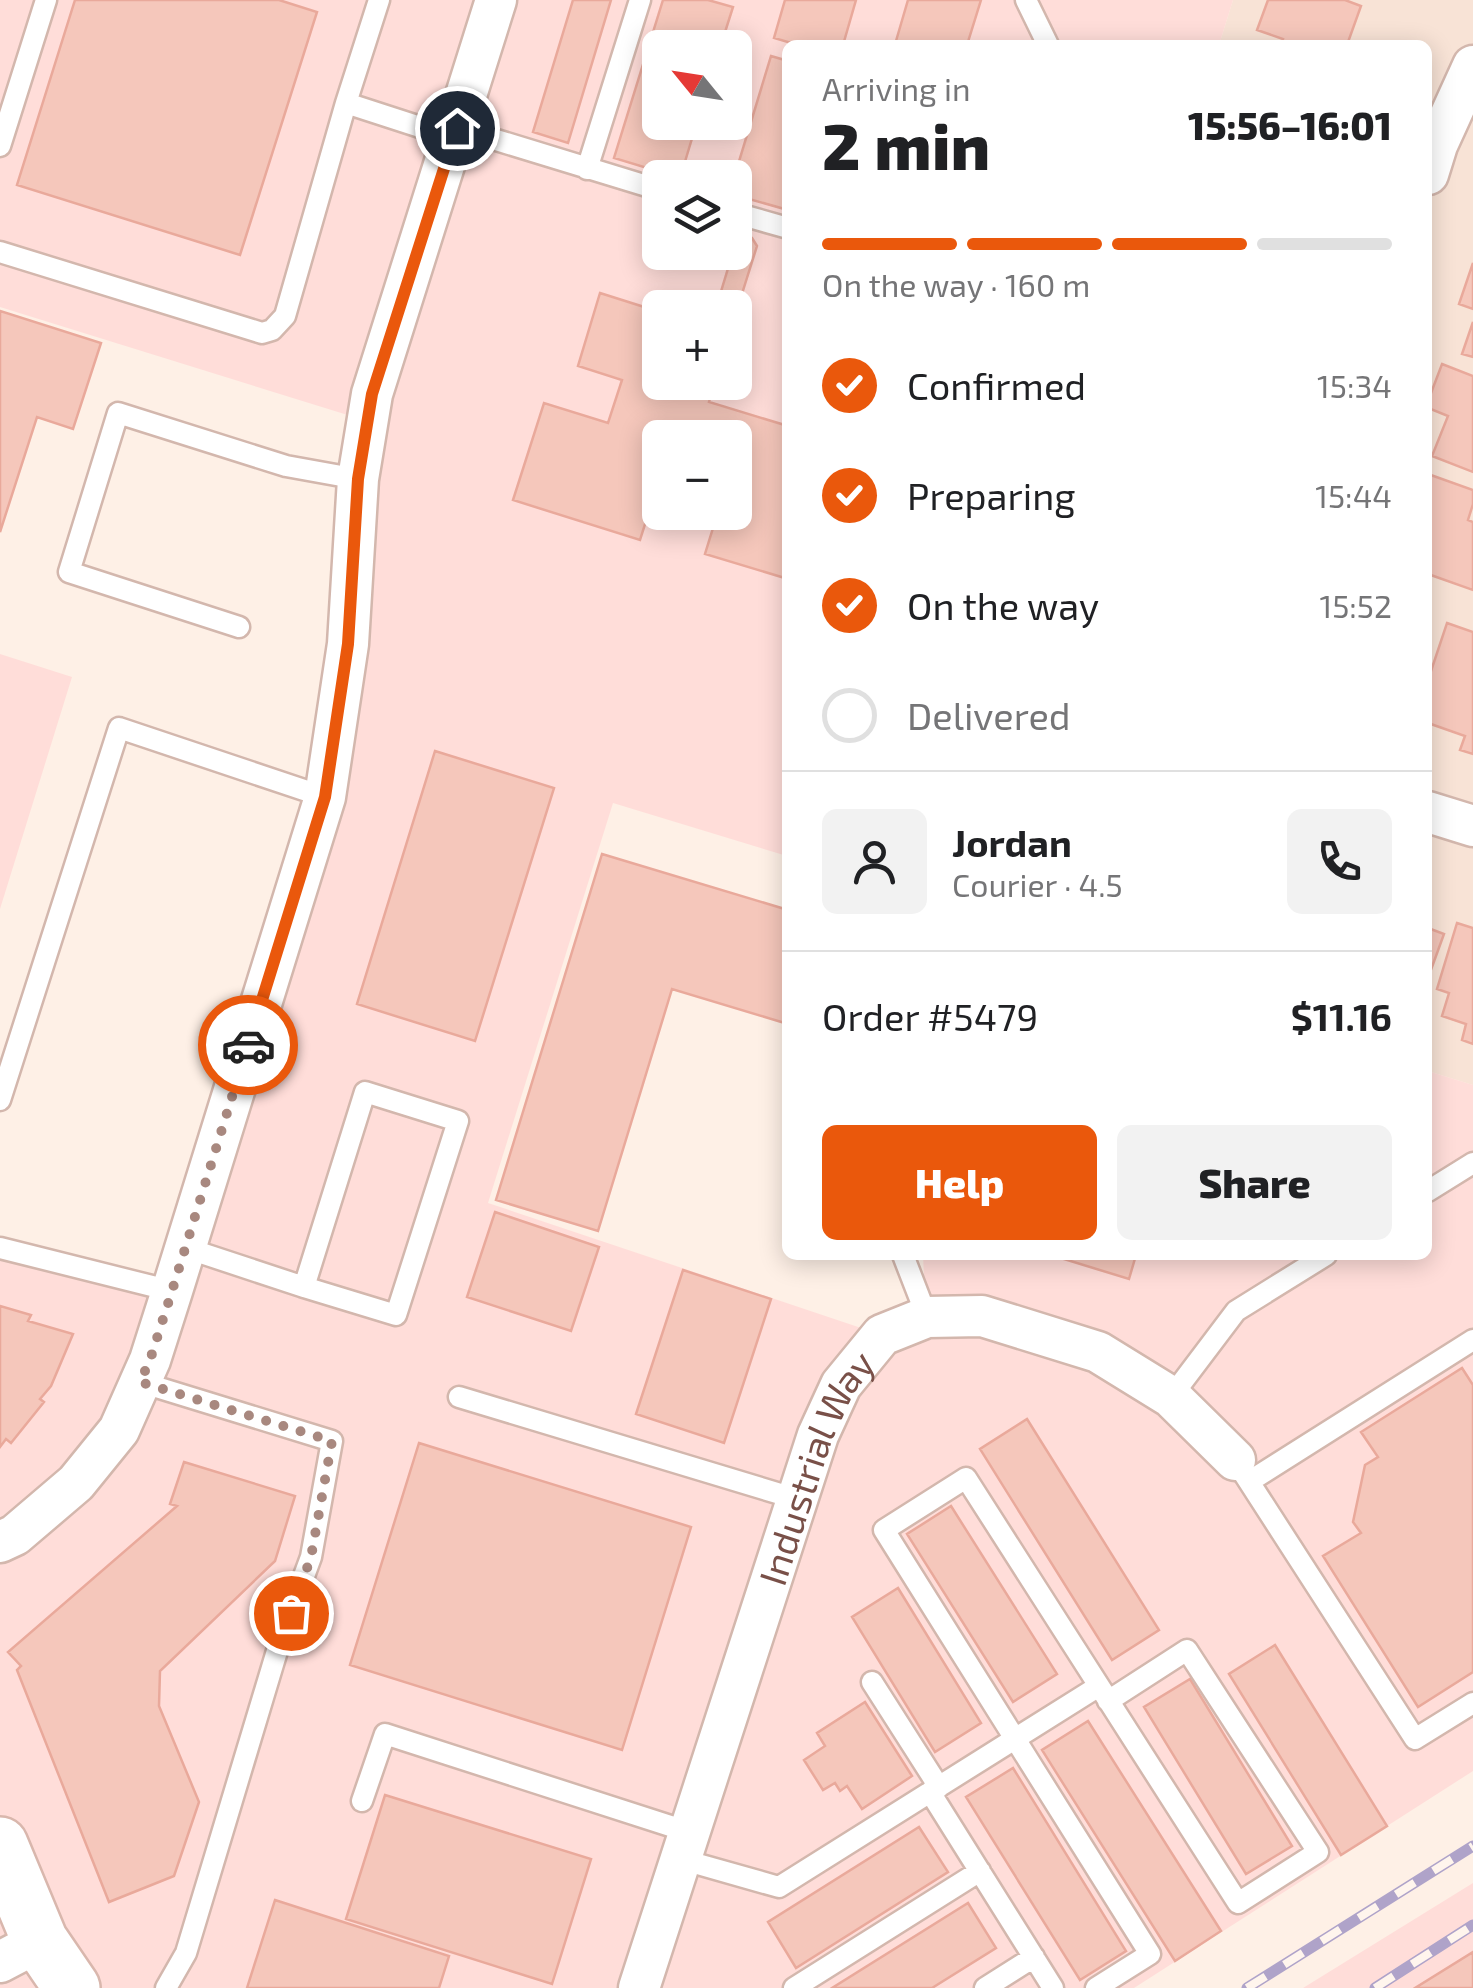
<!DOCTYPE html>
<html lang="en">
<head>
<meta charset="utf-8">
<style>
	:root { --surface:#fff; --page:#f2f2f2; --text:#202124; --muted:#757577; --line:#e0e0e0; --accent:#ea580c }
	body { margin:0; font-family:"Exo 2",sans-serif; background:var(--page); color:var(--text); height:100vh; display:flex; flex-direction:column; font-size:38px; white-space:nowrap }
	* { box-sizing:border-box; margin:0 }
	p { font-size:32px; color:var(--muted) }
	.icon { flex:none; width:55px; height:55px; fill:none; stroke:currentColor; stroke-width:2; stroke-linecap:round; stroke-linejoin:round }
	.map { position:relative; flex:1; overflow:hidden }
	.sheet { position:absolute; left:782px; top:40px; width:650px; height:1220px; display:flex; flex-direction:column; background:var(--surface); border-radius:15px; box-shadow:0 5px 25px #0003 }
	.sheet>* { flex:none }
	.needle { width:65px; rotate:300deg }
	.fabs { position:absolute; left:642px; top:30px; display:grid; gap:20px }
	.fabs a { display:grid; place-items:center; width:110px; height:110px; border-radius:15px; background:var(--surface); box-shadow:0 5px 25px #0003; font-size:50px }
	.pin { position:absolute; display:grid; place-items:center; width:85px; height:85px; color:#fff; margin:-42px; border:5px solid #fff; border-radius:50%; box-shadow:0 2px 10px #0007 }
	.courier { position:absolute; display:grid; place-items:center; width:100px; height:100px; margin:-50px; border:8px solid #ea580c; border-radius:50%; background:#fff; color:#222; box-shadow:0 2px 12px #0007 }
	.headline em { font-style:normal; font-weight:800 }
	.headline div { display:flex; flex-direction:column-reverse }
	.headline { display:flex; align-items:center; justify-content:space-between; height:170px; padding:0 40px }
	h1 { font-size:65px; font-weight:800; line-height:75px }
	.bar { display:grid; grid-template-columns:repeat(4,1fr); gap:15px 10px; align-content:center; height:120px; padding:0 40px }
	.bar i { height:12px; border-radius:8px; background:var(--line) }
	.bar .on { background:var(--accent) }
	.bar p { grid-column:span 4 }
	.line { display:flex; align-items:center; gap:25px; padding:0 40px; border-top:2px solid var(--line) }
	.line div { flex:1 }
	.round { display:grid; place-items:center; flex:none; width:105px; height:105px; border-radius:15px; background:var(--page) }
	ol { padding:0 40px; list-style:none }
	li { display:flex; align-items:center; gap:30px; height:110px }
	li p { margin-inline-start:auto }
	li .icon { padding:10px; border-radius:50%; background:var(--accent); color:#fff; stroke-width:4 }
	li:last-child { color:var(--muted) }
	li i { width:55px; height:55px; border:5px solid var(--line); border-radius:50% }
	.button { display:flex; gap:20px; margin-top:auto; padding:20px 40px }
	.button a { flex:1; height:115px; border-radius:15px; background:var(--accent); color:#fff; font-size:40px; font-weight:800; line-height:115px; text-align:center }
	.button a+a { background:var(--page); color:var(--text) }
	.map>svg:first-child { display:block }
	.residential { fill:#f8e3d6 }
	.commercial { fill:#ffddd9; fill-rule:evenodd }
	.building { fill:#f5c7bb; stroke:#e9a99b; stroke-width:2.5 }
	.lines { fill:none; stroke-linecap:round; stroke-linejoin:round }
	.lane-casing { stroke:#d3b7ad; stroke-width:25 }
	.street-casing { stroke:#d3b7ad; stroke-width:45 }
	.secondary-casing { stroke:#d9b7ad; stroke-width:60 }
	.lane { stroke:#fff; stroke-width:20 }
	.street { stroke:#fff; stroke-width:40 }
	.secondary { stroke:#fff; stroke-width:55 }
	.rail-casing { stroke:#afa3c9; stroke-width:11 }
	.rail { stroke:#fff5ed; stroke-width:8; stroke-dasharray:22; stroke-linecap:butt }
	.done { stroke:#a8887f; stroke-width:10; stroke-dasharray:0 18 }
	.route { stroke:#ea580c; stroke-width:12 }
	.labels { text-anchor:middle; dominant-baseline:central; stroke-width:8; stroke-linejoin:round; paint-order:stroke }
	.street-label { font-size:38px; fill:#795048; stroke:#fff5ed }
</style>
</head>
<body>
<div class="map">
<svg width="1473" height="1988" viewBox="0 0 1473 1988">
	<rect width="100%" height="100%" fill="#fef0e6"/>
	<path class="residential" d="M1233 0H1473V1085L1428 1071V45H1219Z"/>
	<path class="commercial" d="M0 0H1233L1219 45H788L787 856 613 803 488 1203 882 1335 926 1317 923 1255H1428V1071L1473 1085V1771L1134 1988H0V1248L171 1291 325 797 367 421 0 307ZM660 48H735V122H660ZM660 178H735V252H660ZM660 308H735V382H660ZM660 438H735V512H660Z
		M0 654 72 677 0 909Z
		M1473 1883V1988H1303Z"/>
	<path class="building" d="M75 0H279L317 12 240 255 17 185Z
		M573 0H611L568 143 533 132Z
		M663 0H708L733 7 720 48H660V122H697L680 178 614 158Z
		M785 0H856L843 45H798L774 38Z
		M908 0H981L967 45H911L896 41Z
		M1268 0H1345L1361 6 1347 45H1281L1283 39 1257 30Z
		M771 56 788 61V210L735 195 734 178Z
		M743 237 752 238 757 246 735 316V308H716L733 252H735L736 242Z
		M1473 263V309L1459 304Z
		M600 293 660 312V382H715L709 402 788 426V579L705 554 718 512H735V438H660V477L640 540 513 500 544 403 608 423 622 380 578 366Z
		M0 311 101 343 73 429 37 417 0 532Z
		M1473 322V357L1462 354Z
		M1442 364 1473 376V472L1432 456 1448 416 1428 408V401Z
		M1428 474 1473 490V504L1468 520 1473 522V590L1428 574Z
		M1447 623 1473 632V754L1460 750 1465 736 1428 723V680Z
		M435 751 554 788 475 1041 357 1004Z
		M602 854 788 910V1024L672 989 598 1231 496 1200Z
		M1457 923 1473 928V1044L1462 1040 1466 1024 1442 1016 1449 993 1437 989Z
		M1428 928 1444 934 1428 978Z
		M495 1212 599 1247 571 1331 467 1297Z
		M1051 1255H1136L1129 1279Z
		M683 1270 771 1299 724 1443 636 1414Z
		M0 1306 31 1315 28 1321 73 1334 51 1386 40 1399 44 1402 11 1443 6 1439 0 1447Z
		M1462 1368 1473 1385V1672L1418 1707 1323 1556 1361 1533 1353 1522 1365 1465 1378 1457 1361 1432Z
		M1027 1419 1159 1630 1112 1660 980 1449Z
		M419 1443 691 1527 622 1750 350 1665Z
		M184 1462 295 1496 275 1561 160 1671 159 1706 199 1802 174 1876 109 1902 17 1670 21 1666 8 1652 177 1506 170 1504Z
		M951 1506 1057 1674 1013 1702 907 1534Z
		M898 1588 981 1723 935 1752 852 1617Z
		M1275 1645 1387 1826 1341 1855 1229 1674Z
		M1190 1679 1292 1846 1246 1874 1144 1707Z
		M865 1702 912 1776 862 1809 847 1786 840 1791 835 1783 823 1790 804 1760 825 1746 817 1733Z
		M1088 1721 1221 1931 1175 1961 1042 1750Z
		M1013 1768 1126 1951 1080 1980 966 1797Z
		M385 1795 591 1859 552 1984 346 1919Z
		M919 1827 948 1872 796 1968 768 1922Z
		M275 1900 449 1956 439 1988H247Z
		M968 1903 996 1948 932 1988H832Z
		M1473 1952V1988H1415Z"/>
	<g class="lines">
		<defs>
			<path id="lane" d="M1026 0 1048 45
				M346 103 379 0
				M457 128 660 190
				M0 146 46 0
				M587 169 640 0
				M735 213 788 228
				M0 252 262 333 272 330 285 316 346 103 454 138
				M239 627 69 572 118 413 286 466 358 479
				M0 1100 119 728 325 797
				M1428 1191 1473 1163
				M0 1248 172 1291
				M186 1248 304 1287 365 1092 458 1121 396 1315 304 1287
				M903 1255 927 1317
				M140 1382 332 1441 311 1557 280 1641 186 1953 166 1988
				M459 1397 797 1499
				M1171 1397 1236 1311 1326 1255
				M1235 1460 1415 1739 1473 1703
				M1250 1481 1473 1340
				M872 1682 939 1787
				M930 1792 1053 1988
				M362 1801 385 1734 689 1832
				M680 1859 779 1887 1099 1686
				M794 1988 980 1871
				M985 1988 1034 1957
				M1096 1988 1150 1954 884 1530 966 1478 1238 1903 1318 1852 1187 1650 1108 1701"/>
			<g id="street">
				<path d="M1428 174 1437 145 1473 66"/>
				<path d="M1428 812 1473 826"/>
				<path d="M0 1542 15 1535 76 1483 119 1430 150 1360 172 1291 325 797 348 644 358 479 372 394 496 0"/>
				<path d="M0 1962 40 1941"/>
				<path id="s1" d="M639 1988 818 1435 841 1385 882 1335 927 1317 982 1316 1098 1352 1171 1397 1235 1460"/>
			</g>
			<path id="secondary" d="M0 1845 40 1941 72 1988"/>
		</defs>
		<use href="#lane" class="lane-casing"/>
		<use href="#street" class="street-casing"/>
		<use href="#secondary" class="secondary-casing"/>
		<use href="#lane" class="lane"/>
		<use href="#street" class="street"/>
		<use href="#secondary" class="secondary"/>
		<defs>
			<path id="rail" d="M1247 1988 1473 1846
				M1375 1988 1473 1925"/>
		</defs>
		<use href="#rail" class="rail-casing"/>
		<use href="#rail" class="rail"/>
	</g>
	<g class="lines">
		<path class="done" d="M248 1045 172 1291 150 1360 140 1382 332 1441 311 1557 291 1613"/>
		<path class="route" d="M248 1045 325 797 348 644 358 479 372 394 457 128"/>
	</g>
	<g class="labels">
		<g class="street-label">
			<text stroke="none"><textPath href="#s1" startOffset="550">Industrial Way</textPath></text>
		</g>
	</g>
</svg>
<div class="fabs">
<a><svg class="needle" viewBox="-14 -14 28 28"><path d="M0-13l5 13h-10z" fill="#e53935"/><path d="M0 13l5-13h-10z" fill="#757577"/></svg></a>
<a><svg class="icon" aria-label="layers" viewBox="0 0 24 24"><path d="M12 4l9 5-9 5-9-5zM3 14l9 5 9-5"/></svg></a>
<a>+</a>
<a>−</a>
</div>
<div class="pin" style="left:291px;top:1613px;background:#ea580c"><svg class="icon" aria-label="bag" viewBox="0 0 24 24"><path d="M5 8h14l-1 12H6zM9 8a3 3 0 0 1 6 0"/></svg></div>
<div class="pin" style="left:457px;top:128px;background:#1f2937"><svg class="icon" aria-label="home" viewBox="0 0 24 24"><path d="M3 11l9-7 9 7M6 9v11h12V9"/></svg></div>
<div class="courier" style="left:248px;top:1045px"><svg class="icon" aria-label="car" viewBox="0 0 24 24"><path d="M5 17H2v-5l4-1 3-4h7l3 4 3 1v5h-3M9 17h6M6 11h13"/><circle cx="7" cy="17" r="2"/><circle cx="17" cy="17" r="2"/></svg></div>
<section class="sheet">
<div class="headline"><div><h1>2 min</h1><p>Arriving in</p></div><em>15:56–16:01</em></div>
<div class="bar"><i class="on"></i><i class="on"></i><i class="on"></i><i></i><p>On the way · 160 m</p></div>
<ol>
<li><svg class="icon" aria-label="check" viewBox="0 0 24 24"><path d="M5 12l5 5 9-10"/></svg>Confirmed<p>15:34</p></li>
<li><svg class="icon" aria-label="check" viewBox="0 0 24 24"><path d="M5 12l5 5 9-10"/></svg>Preparing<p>15:44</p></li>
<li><svg class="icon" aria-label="check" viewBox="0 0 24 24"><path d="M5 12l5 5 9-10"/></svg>On the way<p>15:52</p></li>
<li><i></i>Delivered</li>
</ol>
<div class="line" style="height:180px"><a class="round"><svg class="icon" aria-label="person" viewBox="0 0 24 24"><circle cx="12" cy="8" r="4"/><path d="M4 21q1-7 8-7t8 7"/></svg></a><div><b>Jordan</b><p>Courier · 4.5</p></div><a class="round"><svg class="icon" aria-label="phone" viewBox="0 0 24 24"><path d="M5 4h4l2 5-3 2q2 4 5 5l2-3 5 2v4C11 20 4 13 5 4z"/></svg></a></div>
<div class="line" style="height:130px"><div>Order #5479</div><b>$11.16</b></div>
<div class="button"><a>Help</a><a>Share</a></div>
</section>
</div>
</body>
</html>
